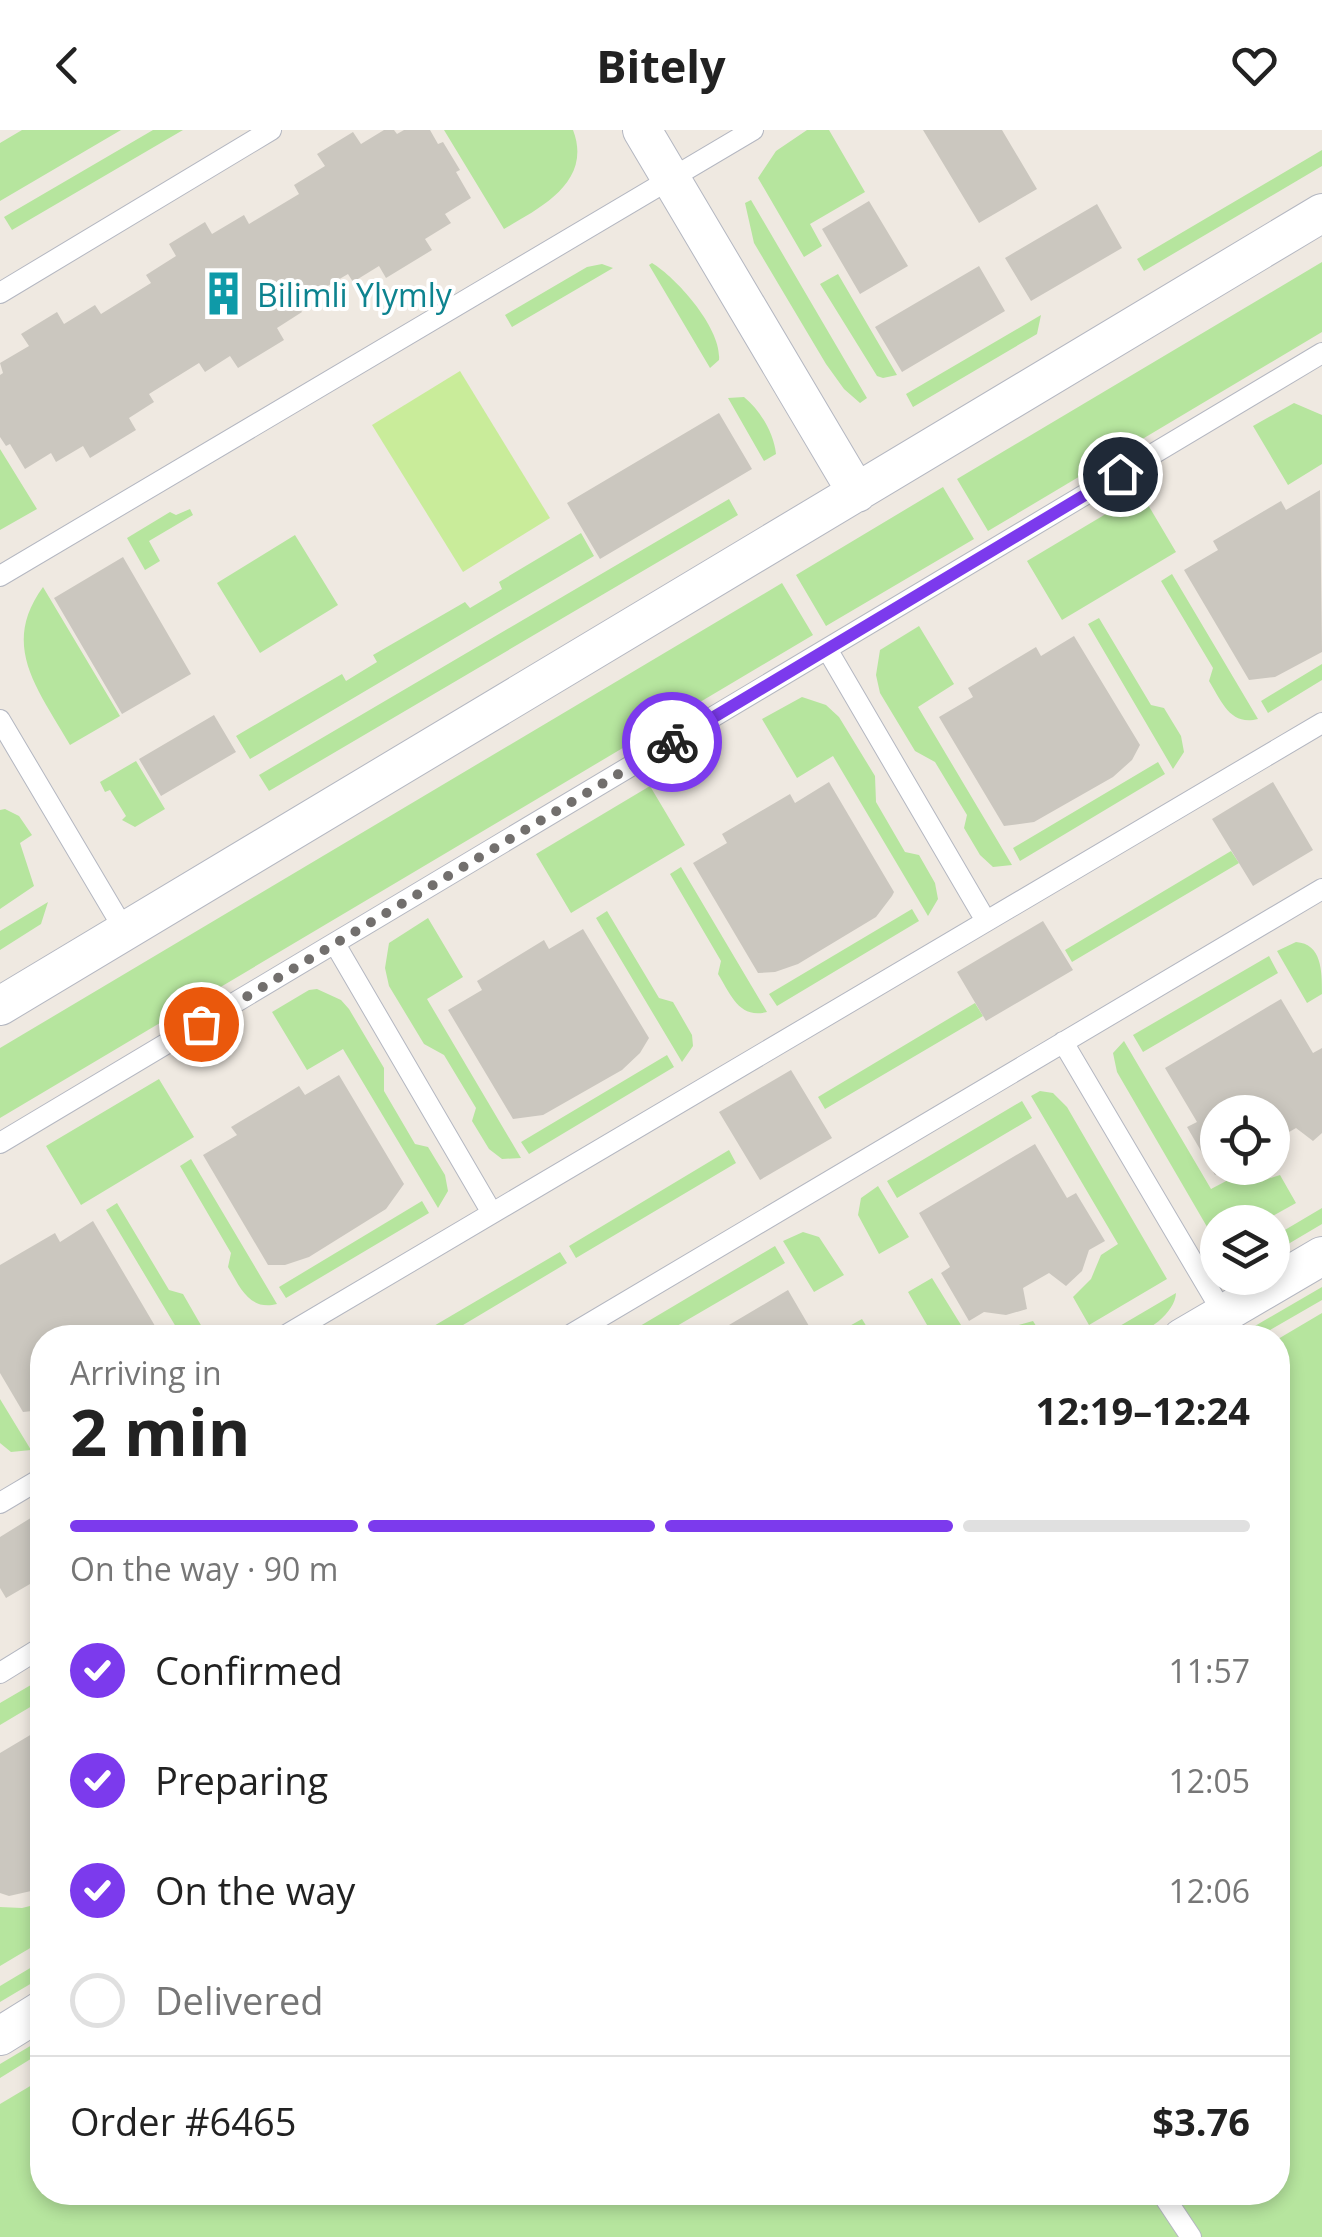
<!DOCTYPE html>
<html lang="en">
<head>
<meta charset="utf-8">
<style>
	:root { --surface:#fff; --page:#f6f6f6; --text:#222; --muted:#767676; --line:#e0e0e0; --accent:#7c3aed }
	body { margin:0; font-family:"Open Sans",sans-serif; background:var(--page); color:var(--text); height:100vh; display:flex; flex-direction:column; font-size:38px; white-space:nowrap }
	* { box-sizing:border-box; margin:0 }
	p { font-size:32px; color:var(--muted) }
	.icon { flex:none; width:55px; height:55px; fill:none; stroke:currentColor; stroke-width:2; stroke-linecap:round; stroke-linejoin:round }
	.map { position:relative; flex:1; overflow:hidden }
	.details { position:absolute; left:30px; top:1195px; width:1260px; height:880px; display:flex; flex-direction:column; background:var(--surface); border-radius:40px; box-shadow:0 5px 15px #0003 }
	.details>* { flex:none }
	.buttons { position:absolute; left:1200px; top:965px; display:grid; gap:20px }
	.buttons a { display:grid; place-items:center; width:90px; height:90px; border-radius:50%; background:var(--surface); box-shadow:0 5px 15px #0003; font-size:50px }
	.pin { position:absolute; display:grid; place-items:center; width:85px; height:85px; color:#fff; margin:-42px; border:5px solid #fff; border-radius:50%; box-shadow:0 2px 10px #0007 }
	.courier { position:absolute; display:grid; place-items:center; width:100px; height:100px; margin:-50px; border:8px solid #7c3aed; border-radius:50%; background:#fff; color:#222; box-shadow:0 2px 12px #0007 }
	.head em { font-style:normal; font-weight:700 }
	.head div { display:flex; flex-direction:column-reverse }
	.head { display:flex; align-items:center; justify-content:space-between; height:170px; padding:0 40px }
	h1 { font-size:65px; font-weight:700; line-height:75px }
	.bar { display:grid; grid-template-columns:repeat(4,1fr); gap:15px 10px; align-content:center; height:120px; padding:0 40px }
	.bar i { height:12px; border-radius:8px; background:var(--line) }
	.bar .active { background:var(--accent) }
	.bar p { grid-column:span 4 }
	.line { display:flex; align-items:center; gap:25px; padding:0 40px; border-top:2px solid var(--line) }
	.line div { flex:1 }
	ol { padding:0 40px; list-style:none }
	li { display:flex; align-items:center; gap:30px; height:110px }
	li p { margin-inline-start:auto }
	li .icon { padding:10px; border-radius:50%; background:var(--accent); color:#fff; stroke-width:4 }
	li:last-child { color:var(--muted) }
	li i { width:55px; height:55px; border:5px solid var(--line); border-radius:50% }
	header { display:flex; justify-content:space-between; align-items:center; height:130px; padding:0 40px; background:var(--surface); font-size:45px; font-weight:700 }
	.map>svg:first-child { display:block }
	.green { fill:#b6e59e }
	.pitch { fill:#c9ec9a }
	.building { fill:#cbc7bf }
	.lines { fill:none; stroke-linecap:round; stroke-linejoin:round }
	.service-casing { stroke:#b4b7c1; stroke-width:22 }
	.minor-casing { stroke:#b4b7c1; stroke-width:40 }
	.service { stroke:#fff; stroke-width:20 }
	.minor { stroke:#fff; stroke-width:38 }
	.done { stroke:#726f6d; stroke-width:10; stroke-dasharray:0 18 }
	.route { stroke:#7c3aed; stroke-width:12 }
	.labels { text-anchor:middle; dominant-baseline:central; stroke-width:8; stroke-linejoin:round; paint-order:stroke }
	.culture-label { font-size:32px; fill:#0d838f; stroke:#fff; text-anchor:start }
</style>
</head>
<body>
<header><svg class="icon" aria-label="back" viewBox="0 0 24 24"><path d="M15 5l-7 7 7 7"/></svg>Bitely<svg class="icon" aria-label="heart" viewBox="0 0 24 24"><path d="M12 20l-8-8c-3-5 5-10 8-4 3-6 11-1 8 4z"/></svg></header>
<div class="map">
<svg width="1322" height="2107" viewBox="0 0 1322 2107">
	<rect width="100%" height="100%" fill="#efe9e1"/>
	<path class="green" d="M22 0H121L0 71V13Z
		M153 0H183L12 100 4 87Z
		M444 0H573C593 52 540 78 504 99Z
		M807 0H829L865 62 810 94 822 116 804 127 758 48 776 21Z
		M1322 20V36L1144 141 1137 129Z
		M751 70 867 268 860 273 844 259 826 234 754 113 745 73Z
		M1322 132V202L988 401 957 349Z
		M652 133C677 148 722 199 719 230L710 238 649 135Z
		M602 134 613 138 512 197 505 185 587 137Z
		M838 144 897 245 883 248 877 246 820 154Z
		M1041 185 1037 204 913 277 906 264Z
		M744 267C760 280 774 303 776 324L764 331 728 268Z
		M1294 273 1322 285V334L1288 355 1253 296Z
		M0 319 37 379 0 400Z
		M943 357 974 409 826 496 796 445Z
		M1141 363 1176 422 1062 490 1027 431Z
		M729 369 738 385 269 661 259 645Z
		M190 379 193 385 149 411 160 431 145 440 127 408 170 382 176 385Z
		M581 403 594 426 250 629 236 606 342 544 346 551 377 532 373 525 465 472 470 478 502 459 499 452Z
		M295 405 338 475 260 523 217 453Z
		M1172 444 1258 589C1230 596 1222 572 1209 551L1213 538 1161 451Z
		M782 453 813 505 0 988V918Z
		M43 457 120 586 70 615C38 559 0 516 43 457Z
		M1099 488 1151 575 1164 578 1181 606 1184 622 1173 639 1088 494Z
		M919 496 954 554 918 577 1012 735 993 737 980 725 964 698 967 685 935 632 915 621 880 563 876 545 880 520Z
		M1322 534V550L1268 583 1261 571Z
		M802 567 826 575 839 587 875 646 876 672 905 722 919 725 935 753 938 769 928 786 833 626 797 648 762 589Z
		M136 631 165 679 135 697 122 690 126 686 110 660 105 662 100 652Z
		M1158 632 1165 644 1020 731 1013 718Z
		M650 656 685 715 571 783 536 724Z
		M5 679 19 686 32 705 20 713 34 756 0 779V680Z
		M1231 721 1239 733 1072 832 1065 820Z
		M681 737 767 882C739 889 731 865 718 844L721 831 670 744Z
		M48 772 41 794 0 820V801Z
		M912 779 919 791 777 876 769 864Z
		M607 781 659 868 673 872 692 905 693 916 682 932 596 788Z
		M428 788 463 847 427 869 521 1028 502 1029 489 1019 472 991 476 978 444 925 424 914 389 856 385 838 389 813Z
		M1296 812C1322 814 1322 841 1322 864L1307 873 1277 821Z
		M1269 826 1278 843 1143 922 1133 905Z
		M317 859 341 870 349 879 384 938V961L415 1014 428 1017 445 1045 448 1061 438 1078 343 919 307 940 272 882 309 860Z
		M975 873 983 886 825 979 818 967Z
		M1124 911 1211 1059 1228 1050 1255 1053 1280 1045 1296 1073 1262 1092H1218L1217 1114 1117 942 1113 923Z
		M667 925 674 937 529 1024 521 1012Z
		M159 949 194 1007 81 1075 46 1016Z
		M1040 961 1053 963 1067 977 1167 1149 1089 1195 1073 1167 1091 1149 1101 1125 1118 1114 1031 966Z
		M1022 971 1032 988 897 1068 887 1051Z
		M729 1020 736 1033 576 1128 569 1116Z
		M191 1029 277 1174C249 1181 240 1157 228 1137L231 1123 180 1036Z
		M878 1056 909 1107 879 1124 858 1085 861 1068Z
		M422 1071 429 1083 286 1168 279 1157Z
		M117 1073 169 1160 183 1164 202 1197V1207H182L106 1080Z
		M1322 1078V1094L1273 1123V1107Z
		M803 1102 819 1107 844 1145 814 1162 783 1111Z
		M775 1116 785 1133 658 1207H647L640 1196Z
		M560 1122 567 1133 443 1207H415Z
		M932 1148 961 1195 934 1207 908 1162Z
		M1322 1157V1170L1258 1207H1236Z
		M1176 1163C1175 1183 1147 1203 1127 1208 1120 1209 1109 1207 1101 1207Z
		M1322 1183V2107H0V1974L42 1949V2062H1278V1209Z
		M862 1189 873 1207H840L837 1203Z
		M1033 1191 1043 1207H961L981 1195 1008 1198Z
		M0 1269 31 1320 11 1322 0 1313Z
		M36 1552 42 1570 0 1595V1573Z
		M42 1773V1811L0 1836V1777L22 1778Z
		M42 1831V1847L0 1872V1856Z
		M42 1909V1922L0 1948V1934Z"/>
	<path class="pitch" d="M460 241 550 388 463 442 372 295Z"/>
	<path class="building" d="M384 0H394L397 4 404 0H430L438 14 443 12 460 40 456 42 471 68 445 84 451 93 425 109 432 120 386 148 379 136 353 152 348 144 297 174 302 182 277 198 284 210 238 238 230 226 205 242 199 233 149 264 154 272 129 288 136 300 90 328 83 316 56 332 51 323 25 339 10 314 6 316 0 307V245L3 243 0 233 29 216 21 204 57 182 64 194 95 175 101 184 151 153 146 145 176 126 169 114 205 92 212 104 244 85 249 94 299 64 294 55 325 36 317 24 353 2 361 14Z
		M923 0H1002L1037 59 979 93Z
		M869 71 908 136 860 164 822 99Z
		M1097 74 1122 118 1031 171 1005 128Z
		M979 136 1005 181 902 242 875 197Z
		M719 283 752 339 600 429 567 373Z
		M1320 360 1322 522 1275 547 1249 550 1184 440 1218 420 1213 411 1281 371 1286 380Z
		M123 427 191 544 122 584 54 468Z
		M1074 506 1140 615 1132 630 1113 647 1034 692 1004 696 939 587 973 567 968 558 1036 517 1041 526Z
		M214 585 236 622 161 666 139 629Z
		M829 652 894 762 892 766 876 787 798 834 775 842 758 843 693 733 727 713 722 704 790 664 795 673Z
		M1273 652 1313 720 1253 756 1212 689Z
		M1043 791 1073 840 986 891 957 842Z
		M583 799 649 908 640 923 622 940 543 985 513 989 448 880 482 860 477 851 544 810 549 819Z
		M1281 869 1313 923 1322 918V1003L1313 1011 1296 998 1272 1012V982H1218V1038H1229L1215 1045 1187 997 1197 992 1165 938Z
		M791 940 832 1008 760 1050 719 982Z
		M339 945 404 1054 386 1079 309 1127 285 1135H268L203 1025 237 1005 231 997 299 956 305 965Z
		M1035 1014 1067 1068 1076 1063 1105 1111 1089 1120 1082 1141 1066 1156 1049 1143 1023 1158 1027 1179 1006 1185 984 1182 969 1191 941 1143 950 1137 919 1083Z
		M93 1091 158 1201 155 1208H42V1280L23 1282 0 1243V1135L55 1103 60 1112Z
		M788 1160 816 1208H707Z
		M42 1381V1447L6 1468 0 1458V1407Z
		M42 1598V1736L37 1739 40 1759 9 1766 0 1763V1623Z"/>
	<g class="lines">
		<defs>
			<path id="service" d="M0 163 271 0
				M0 446 753 0
				M827 519 986 791
				M0 590 125 801
				M335 814 492 1083
				M1063 912 1223 1183
				M0 1013 1322 223
				M281 1208 1322 593
				M565 1208 1322 759
				M0 1373 42 1348
				M0 1543 42 1517
				M1161 2062 1191 2107"/>
			<path id="minor" d="M642 0 857 363
				M0 876 1322 83
				M1182 1208 1322 1126
				M0 1906 42 1880"/>
		</defs>
		<use href="#service" class="service-casing"/>
		<use href="#minor" class="minor-casing"/>
		<use href="#service" class="service"/>
		<use href="#minor" class="minor"/>
	</g>
	<g class="lines">
		<path class="done" d="M201 894 672 612"/>
		<path class="route" d="M672 612 1120 344"/>
	</g>
	<defs>
		<symbol id="building-bare" viewBox="-9 -9 18 18"><path d="M-4-6H4V6H1V3H-1V6H-4ZM-2.5-4.3h1.7v1.8h-1.7ZM.8-4.3h1.7v1.8H.8ZM-2.5-1h1.7V.8h-1.7ZM.8-1h1.7V.8H.8Z" fill="#0f9aa8" stroke="#fff" stroke-width="2.5" paint-order="stroke"/></symbol>
	</defs>
	<g fill-rule="evenodd">
		<use href="#building-bare" x="192" y="132" width="63" height="63"/>
	</g>
	<g class="labels">
		<g class="culture-label">
			<text x="257" y="164">Bilimli Ylymly</text>
		</g>
	</g>
</svg>
<div class="buttons">
<a><svg class="icon" aria-label="locate" viewBox="0 0 24 24"><circle cx="12" cy="12" r="6"/><path d="M12 2v4M12 18v4M2 12h4M18 12h4"/></svg></a>
<a><svg class="icon" aria-label="layers" viewBox="0 0 24 24"><path d="M12 4l9 5-9 5-9-5zM3 14l9 5 9-5"/></svg></a>
</div>
<div class="pin" style="left:201px;top:894px;background:#ea580c"><svg class="icon" aria-label="bag" viewBox="0 0 24 24"><path d="M5 8h14l-1 12H6zM9 8a3 3 0 0 1 6 0"/></svg></div>
<div class="pin" style="left:1120px;top:344px;background:#1f2937"><svg class="icon" aria-label="home" viewBox="0 0 24 24"><path d="M3 11l9-7 9 7M6 9v11h12V9"/></svg></div>
<div class="courier" style="left:672px;top:612px"><svg class="icon" aria-label="bike" viewBox="0 0 24 24"><circle cx="6" cy="16" r="4"/><circle cx="18" cy="16" r="4"/><path d="M6 16l4-8h5l3 8M10 8l3 8H6M13 5h3"/></svg></div>
<section class="details">
<div class="head"><div><h1>2 min</h1><p>Arriving in</p></div><em>12:19–12:24</em></div>
<div class="bar"><i class="active"></i><i class="active"></i><i class="active"></i><i></i><p>On the way · 90 m</p></div>
<ol>
<li><svg class="icon" aria-label="check" viewBox="0 0 24 24"><path d="M5 12l5 5 9-10"/></svg>Confirmed<p>11:57</p></li>
<li><svg class="icon" aria-label="check" viewBox="0 0 24 24"><path d="M5 12l5 5 9-10"/></svg>Preparing<p>12:05</p></li>
<li><svg class="icon" aria-label="check" viewBox="0 0 24 24"><path d="M5 12l5 5 9-10"/></svg>On the way<p>12:06</p></li>
<li><i></i>Delivered</li>
</ol>
<div class="line" style="height:130px"><div>Order #6465</div><b>$3.76</b></div>
</section>
</div>
</body>
</html>
